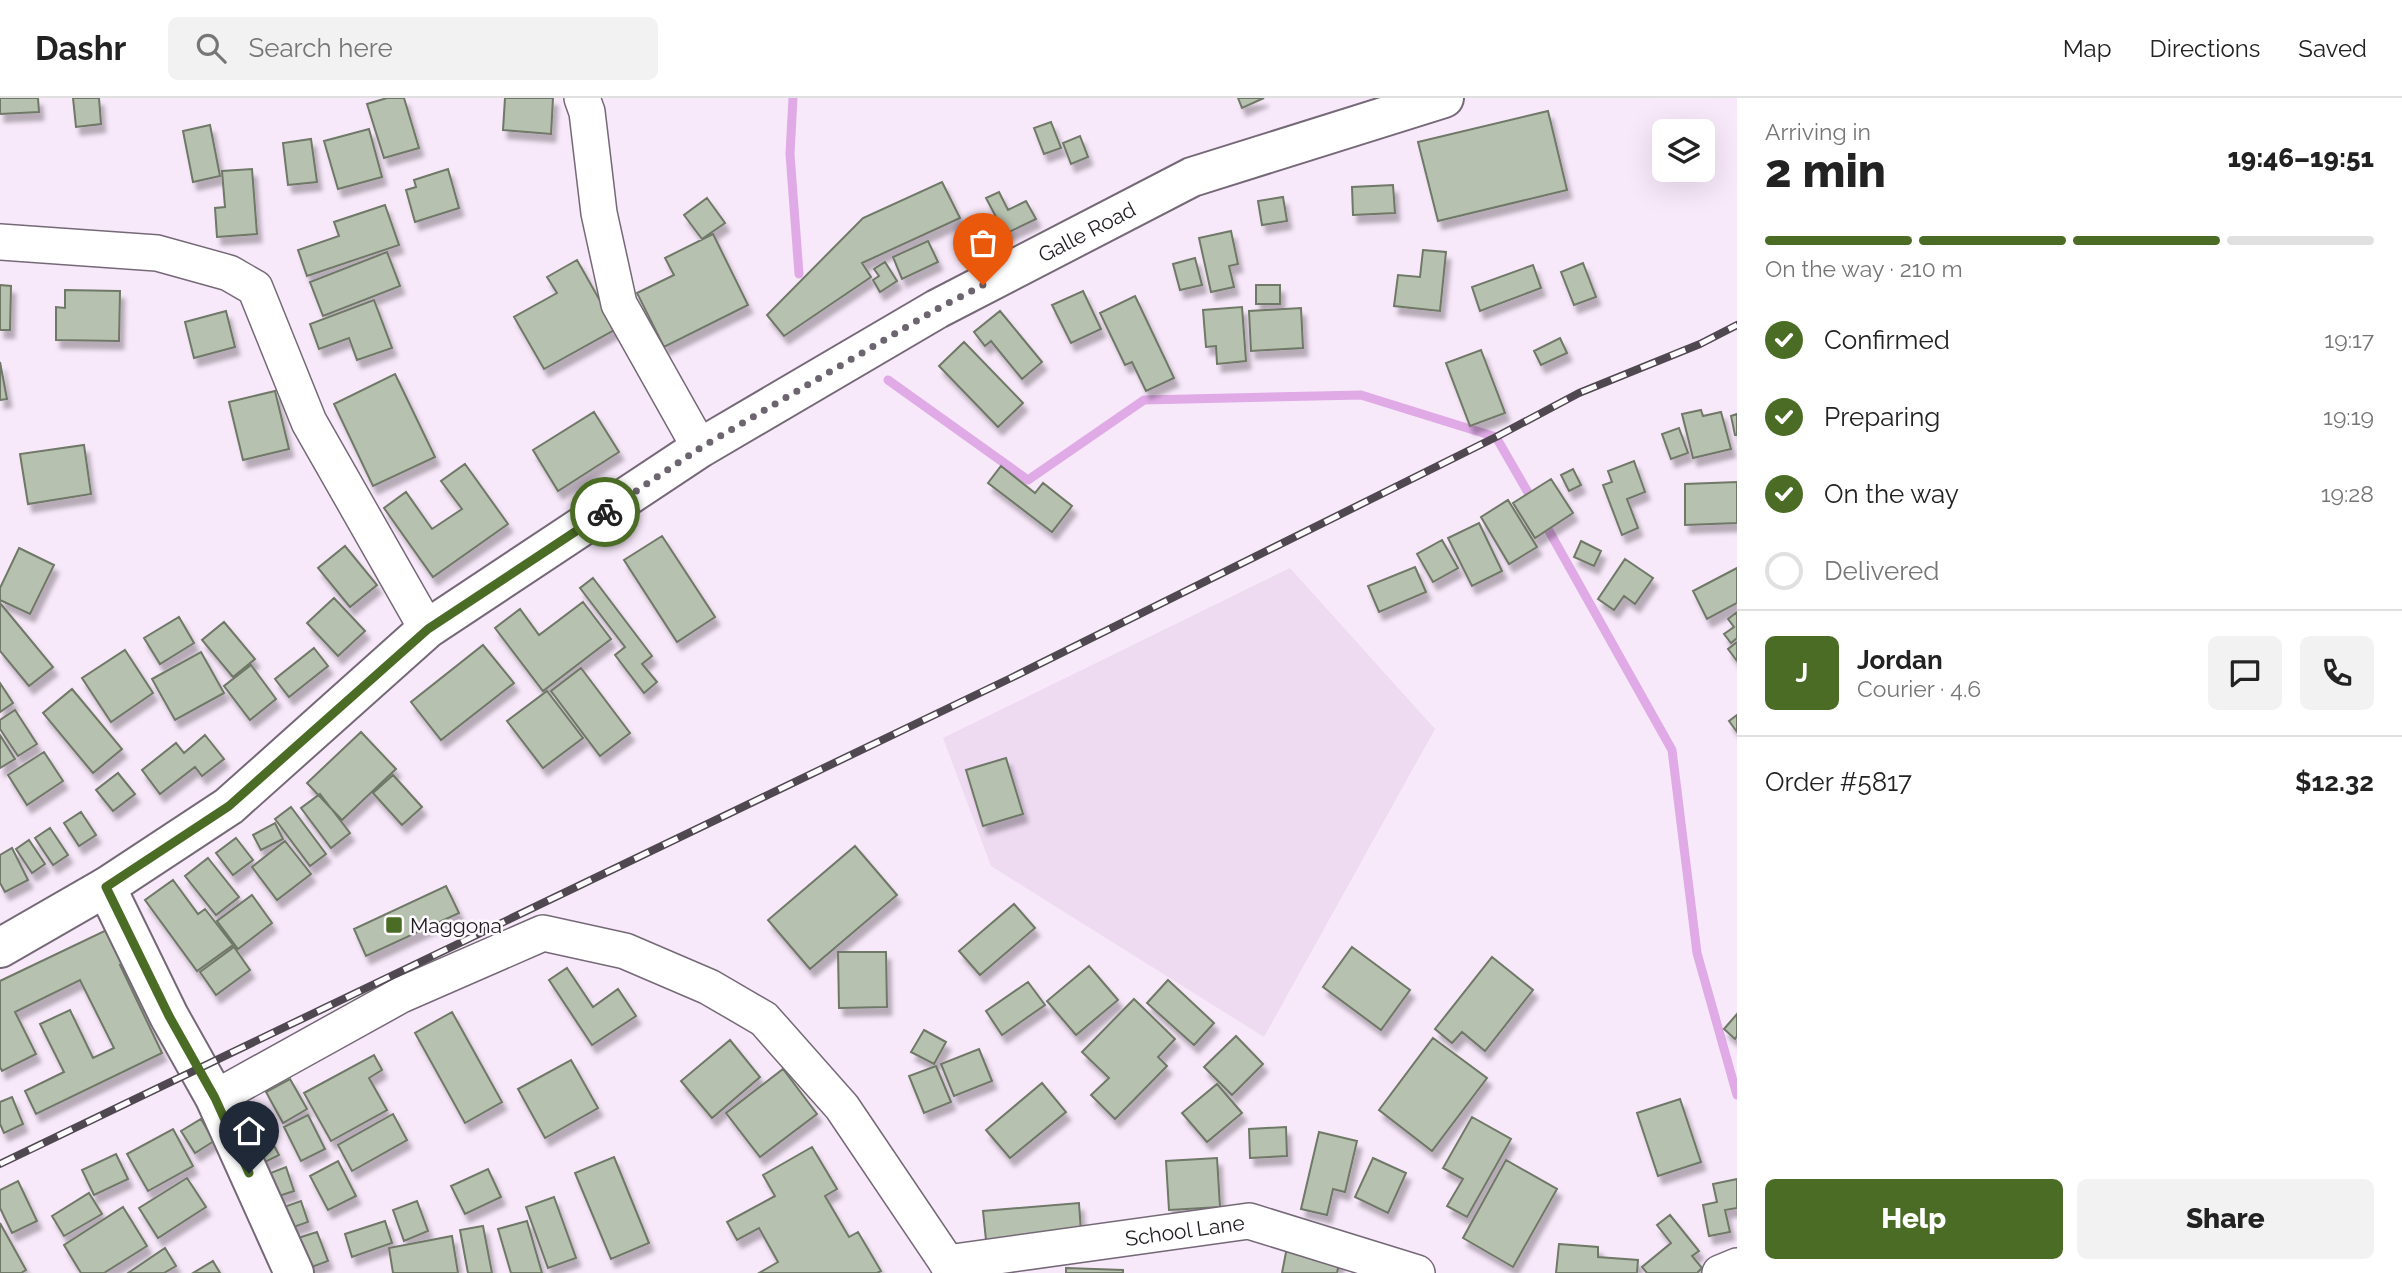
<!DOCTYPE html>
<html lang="en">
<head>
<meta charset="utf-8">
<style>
	:root { --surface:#fff; --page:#f2f2f2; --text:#222; --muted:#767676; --line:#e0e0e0; --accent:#4a6c24 }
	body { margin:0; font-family:Raleway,sans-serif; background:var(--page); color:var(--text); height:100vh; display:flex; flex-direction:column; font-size:26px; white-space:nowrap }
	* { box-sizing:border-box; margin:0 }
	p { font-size:23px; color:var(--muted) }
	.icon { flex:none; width:38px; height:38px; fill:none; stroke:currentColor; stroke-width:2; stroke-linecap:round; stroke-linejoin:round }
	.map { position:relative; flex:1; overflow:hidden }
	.drawer { display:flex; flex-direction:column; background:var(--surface); width:665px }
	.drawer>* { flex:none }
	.fabs { position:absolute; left:1652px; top:21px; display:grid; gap:14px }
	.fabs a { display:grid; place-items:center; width:63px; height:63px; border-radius:10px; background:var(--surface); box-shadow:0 7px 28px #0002; font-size:35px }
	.pin { position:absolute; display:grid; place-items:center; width:60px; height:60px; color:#fff; margin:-72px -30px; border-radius:50% 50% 50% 0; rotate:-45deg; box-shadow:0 0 7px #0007 }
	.pin .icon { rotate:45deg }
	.courier { position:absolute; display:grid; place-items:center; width:70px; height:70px; margin:-35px; border:5px solid #4a6c24; border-radius:50%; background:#fff; color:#222; box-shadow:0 2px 9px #0007 }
	.summary em { font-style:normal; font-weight:800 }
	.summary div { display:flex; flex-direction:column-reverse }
	.summary { display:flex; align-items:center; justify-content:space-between; height:119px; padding:0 28px }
	h1 { font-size:46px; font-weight:800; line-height:52px }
	.bar { display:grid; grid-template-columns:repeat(4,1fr); gap:10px 7px; align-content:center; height:84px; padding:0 28px }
	.bar i { height:9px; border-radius:5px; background:var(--line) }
	.bar .on { background:var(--accent) }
	.bar p { grid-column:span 4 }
	.line { display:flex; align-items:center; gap:18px; padding:0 28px; border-top:2px solid var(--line) }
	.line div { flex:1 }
	.round { display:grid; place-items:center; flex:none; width:74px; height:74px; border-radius:10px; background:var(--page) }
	ol { padding:0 28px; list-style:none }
	li { display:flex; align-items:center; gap:21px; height:77px }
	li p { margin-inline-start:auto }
	li .icon { padding:7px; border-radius:50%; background:var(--accent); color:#fff; stroke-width:4 }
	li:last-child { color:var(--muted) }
	li i { width:38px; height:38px; border:4px solid var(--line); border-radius:50% }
	.action { display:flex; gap:14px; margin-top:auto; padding:14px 28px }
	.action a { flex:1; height:80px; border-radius:10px; background:var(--accent); color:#fff; font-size:28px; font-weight:800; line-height:80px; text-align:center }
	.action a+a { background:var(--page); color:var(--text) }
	header { display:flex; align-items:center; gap:42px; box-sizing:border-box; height:98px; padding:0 35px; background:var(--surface); border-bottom:2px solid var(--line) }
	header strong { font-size:33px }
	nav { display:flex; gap:38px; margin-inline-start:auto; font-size:24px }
	.search { width:490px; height:63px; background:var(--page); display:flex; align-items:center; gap:18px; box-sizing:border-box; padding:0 24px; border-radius:10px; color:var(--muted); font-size:26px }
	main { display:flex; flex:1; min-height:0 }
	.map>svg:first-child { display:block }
	.built { fill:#eedaf1 }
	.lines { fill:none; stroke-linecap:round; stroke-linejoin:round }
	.stream { stroke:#dfaae6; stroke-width:9 }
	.building { fill:#b7c1af; stroke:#6f7867; stroke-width:2; filter:url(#shadow) }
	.minor-casing { stroke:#756977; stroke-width:38 }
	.tertiary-casing { stroke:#756977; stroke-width:42 }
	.trunk-casing { stroke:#756977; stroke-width:42 }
	.minor { stroke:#fff; stroke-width:35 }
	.tertiary { stroke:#fff; stroke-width:38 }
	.trunk { stroke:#fff; stroke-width:38 }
	.rail-casing { stroke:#4f4850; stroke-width:8 }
	.rail { stroke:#fefbfe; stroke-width:5; stroke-dasharray:16; stroke-linecap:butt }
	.done { stroke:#6c646e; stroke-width:7; stroke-dasharray:0 12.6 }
	.route { stroke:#4a6c24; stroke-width:9 }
	.poi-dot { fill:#4a6c24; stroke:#fefbfe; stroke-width:2.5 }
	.labels { text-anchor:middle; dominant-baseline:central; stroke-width:5; stroke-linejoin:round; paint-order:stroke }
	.street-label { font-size:21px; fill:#211c22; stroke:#fefbfe }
	.poi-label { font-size:21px; fill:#211c22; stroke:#fefbfe; text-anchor:start }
</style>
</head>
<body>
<header>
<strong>Dashr</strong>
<div class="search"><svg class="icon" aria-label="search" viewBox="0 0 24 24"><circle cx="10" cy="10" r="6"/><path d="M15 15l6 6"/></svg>Search here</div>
<nav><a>Map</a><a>Directions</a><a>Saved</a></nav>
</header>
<main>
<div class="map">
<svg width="1737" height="1175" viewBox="0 0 1737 1175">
	<defs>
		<filter id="shadow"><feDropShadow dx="4.5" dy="8" stdDeviation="2" flood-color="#0004"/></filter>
	</defs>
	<rect width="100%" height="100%" fill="#f8e9fa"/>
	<path class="built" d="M1290 470 1435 631 1264 939 991 768 943 640Z"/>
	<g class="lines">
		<path class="stream" d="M793 0 790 56 799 176
			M888 282 1028 382 1144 302 1361 297 1496 339 1534 405
			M1544 424 1672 652 1697 855 1737 997"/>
	</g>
	<path class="building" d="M0 0H38L39 14 0 16Z
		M73 0H99L101 26 76 29Z
		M387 0H404L419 50 384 60 367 6Z
		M505 0H553L551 36 503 32Z
		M1238 0H1264L1242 10Z
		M1548 13 1567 92 1438 123 1418 44Z
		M1051 24 1061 50 1044 56 1034 30Z
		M210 27 220 78 193 84 183 33Z
		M369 31 382 79 338 91 324 43Z
		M1080 38 1088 59 1071 66 1063 45Z
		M311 41 317 84 288 87 283 45Z
		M252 71 257 136 217 139 215 110 225 109 222 73Z
		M448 71 459 110 415 124 406 92 416 89 414 82Z
		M942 84 960 120 862 165 871 179 784 238 767 217 863 120Z
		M1393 87 1395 115 1353 117 1352 89Z
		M999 94 1008 112 1026 103 1036 121 1005 136 986 100Z
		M1283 99 1287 123 1262 127 1258 103Z
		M707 100 725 125 702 141 684 117Z
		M385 107 399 147 307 178 298 152 339 138 334 124Z
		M1231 133 1238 166 1229 168 1234 189 1211 194 1199 140Z
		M713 136 748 207 664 249 637 195 674 177 665 160Z
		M928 143 938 164 902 181 893 159Z
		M1423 152 1446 154 1440 213 1394 208 1398 177 1420 179Z
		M387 154 400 188 323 218 310 184Z
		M1195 160 1202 187 1180 192 1173 166Z
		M577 162 616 231 544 271 514 219 557 195 547 179Z
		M577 162 616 231 544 271 514 219 557 195 547 179Z
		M885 164 897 183 880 194 873 182 879 178 874 171Z
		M1583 165 1596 199 1574 207 1561 174Z
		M1533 167 1541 190 1480 213 1472 189Z
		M0 187 11 188 10 232H0Z
		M1256 187H1280V206H1256Z
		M65 192 120 193 119 243 56 242V209L65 210Z
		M1083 193 1101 231 1071 245 1052 207Z
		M1135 198 1174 280 1146 293 1132 264 1125 267 1100 215Z
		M374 202 392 250 357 262 349 240 319 251 310 226Z
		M1242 209 1246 263 1217 266 1216 248 1206 249 1203 212Z
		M1301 210 1303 250 1251 253 1249 213Z
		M226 213 235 249 194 260 185 224Z
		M1000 213 1042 264 1022 281 991 243 985 248 974 234Z
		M1560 240 1567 255 1541 267 1534 253Z
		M964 244 1023 305 998 329 939 268Z
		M1481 252 1505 315 1470 328 1446 265Z
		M0 264 7 301 0 302Z
		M395 276 435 359 373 388 334 306Z
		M275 293 289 351 243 362 229 304Z
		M1701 312 1703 318 1721 314 1731 351 1693 360 1682 316Z
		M594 314 619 354 558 393 533 352Z
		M1737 316V337H1735L1731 318Z
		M1679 330 1688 355 1671 361 1662 336Z
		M84 347 91 396 28 406 20 356Z
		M1634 363 1645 394 1627 401 1638 430 1622 437 1603 387 1612 384 1608 373Z
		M465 366 508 426 433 479 384 410 406 394 432 431 462 411 441 383Z
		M1001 368 1035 395 1043 385 1072 408 1052 434 988 385Z
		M1573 371 1581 387 1569 393 1561 377Z
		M1551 381 1573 415 1535 440 1513 405Z
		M1737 384V425L1685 427V386Z
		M1508 402 1537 449 1509 466 1481 419Z
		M1479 425 1502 473 1472 488 1448 440Z
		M662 438 715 519 677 544 624 462Z
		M1442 442 1458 470 1433 484 1417 456Z
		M1581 443 1601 453 1594 468 1574 459Z
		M345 448 377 487 350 509 318 470Z
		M19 450 54 467 30 516 0 502V490Z
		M1625 461 1653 480 1635 506 1624 498 1614 512 1598 501Z
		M1415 469 1426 494 1379 514 1368 488Z
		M1737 470V505L1707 521 1693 493Z
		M593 480 652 558 642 566 657 584 644 595 615 557 625 549 580 490Z
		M334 500 365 533 338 558 307 525Z
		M583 504 611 541 543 593 495 530 520 511 539 537Z
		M0 505 53 569 29 588 0 553Z
		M1737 514V540L1731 545 1724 536 1734 529 1728 521Z
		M179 519 194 545 160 566 144 540Z
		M224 524 255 561 233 579 202 542Z
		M1737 544V563L1728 551Z
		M483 547 514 585 441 642 411 604Z
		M314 550 328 568 289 599 275 581Z
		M125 552 153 595 111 624 82 580Z
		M201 554 224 595 175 622 152 581Z
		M251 567 276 601 250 622 224 588Z
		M581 570 630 635 600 658 551 593Z
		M0 585 13 605 0 614Z
		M72 591 122 651 93 675 43 615Z
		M547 593 583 640 543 670 507 623Z
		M15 612 37 646 18 658 0 631V622Z
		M1737 617V634L1729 623Z
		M361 634 396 671 342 722 307 685Z
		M0 637 15 661 0 670Z
		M205 637 224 661 202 678 195 669 160 696 142 672 176 645 184 655Z
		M44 654 63 683 27 707 8 677Z
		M1006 660 1023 716 983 728 966 672Z
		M118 675 135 696 113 713 96 692Z
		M393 677 422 709 402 727 373 695Z
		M320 696 350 735 331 750 301 710Z
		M291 709 326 756 310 768 275 721Z
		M81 714 96 737 79 748 64 725Z
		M275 725 283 741 261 752 253 737Z
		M50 730 68 757 53 767 35 740Z
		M236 740 253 762 233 777 216 755Z
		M29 742 45 766 32 775 16 751Z
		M285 743 311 776 277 802 252 769Z
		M855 748 897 797 810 871 768 822Z
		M12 750 28 782 5 794 0 785V757Z
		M208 760 239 799 216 817 185 778Z
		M173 782 198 816 205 811 233 847 197 873 145 802Z
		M446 788 459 815 366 858 354 831Z
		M252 797 272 825 238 851 217 823Z
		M1014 806 1035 830 980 877 959 853Z
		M117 827 133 861 120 867 162 955 36 1016 25 993 64 974 40 926 70 912 93 960 114 950 80 882 15 914 36 956 2 973 0 969V883Z
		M234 849 250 872 216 897 200 874Z
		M1352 849 1410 892 1381 932 1323 889Z
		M838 854H886L887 909 839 910Z
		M1492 859 1533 892 1485 953 1462 934 1452 945 1435 931Z
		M1089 868 1118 902 1076 937 1047 903Z
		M567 870 593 909 618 891 636 918 592 947 549 882Z
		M1168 882 1214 925 1194 947 1147 905Z
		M1028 884 1045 907 1002 937 986 913Z
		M1134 901 1175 941 1158 959 1167 968 1115 1021 1091 997 1109 980 1082 954Z
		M452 914 502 1004 465 1025 415 935Z
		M1737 916V938L1735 941 1724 931Z
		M924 932 946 944 934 966 911 954Z
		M1236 938 1263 966 1232 997 1204 969Z
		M1433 940 1487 980 1432 1053 1379 1012Z
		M730 942 760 979 712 1020 681 983Z
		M979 951 992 983 954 998 941 966Z
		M374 957 382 972 369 980 387 1012 331 1043 304 995Z
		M571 962 598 1010 545 1040 518 991Z
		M936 968 951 1004 924 1015 909 978Z
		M783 971 817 1016 760 1059 726 1015Z
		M290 981 307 1011 283 1025 266 994Z
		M1042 985 1066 1014 1010 1060 986 1032Z
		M1217 986 1242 1015 1207 1044 1182 1015Z
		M12 999 23 1026 4 1035 0 1026V1004Z
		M1680 1001 1701 1064 1658 1078 1637 1015Z
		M393 1016 407 1042 352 1073 338 1047Z
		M308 1017 325 1051 301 1063 284 1029Z
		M1472 1019 1511 1041 1467 1119 1447 1108 1463 1081 1443 1070Z
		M201 1021 214 1043 195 1055 181 1033Z
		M1286 1029 1287 1058 1250 1060 1249 1031Z
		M173 1031 193 1068 148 1093 127 1056Z
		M1319 1034 1357 1043 1345 1094 1333 1091 1327 1117 1301 1111Z
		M268 1036 279 1057 263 1065 253 1043Z
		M812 1049 837 1091 825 1098 849 1139 858 1134 881 1173 877 1175H759L778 1164 759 1130 737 1142 727 1124 775 1098 763 1077Z
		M116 1056 128 1081 94 1097 82 1072Z
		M614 1059 649 1145 611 1161 575 1075Z
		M1217 1060 1220 1109 1169 1112 1166 1063Z
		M1373 1060 1406 1075 1388 1115 1355 1099Z
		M1506 1062 1557 1091 1513 1169 1463 1140Z
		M338 1063 356 1098 328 1112 310 1078Z
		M286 1069 294 1093 276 1099 268 1076Z
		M488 1071 501 1099 465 1116 451 1088Z
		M187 1080 206 1109 158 1140 139 1110Z
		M1737 1081V1110L1725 1112 1730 1134 1709 1138 1703 1107 1717 1104 1713 1086Z
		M18 1083 37 1123 12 1135 0 1110V1092Z
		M89 1095 102 1116 64 1138 52 1118Z
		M554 1099 576 1160 548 1170 526 1109Z
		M301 1103 308 1124 288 1131 281 1110Z
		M417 1103 428 1133 404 1143 393 1112Z
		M1079 1105 1081 1134 986 1142 983 1113Z
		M123 1109 147 1148 104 1175H81L64 1147Z
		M1670 1117 1699 1153 1692 1158 1702 1170 1697 1175H1647L1642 1169 1671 1145 1657 1127Z
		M385 1123 392 1145 352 1159 345 1136Z
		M527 1123 542 1175H511L498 1131Z
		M0 1125 26 1172 21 1175H0Z
		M483 1128 492 1175H468L460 1132Z
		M317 1134 328 1163 309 1170 298 1140Z
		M452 1138 458 1175H393L389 1150Z
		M1288 1144 1341 1156 1337 1175H1282Z
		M1559 1146 1598 1149V1159L1638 1162 1637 1175H1556Z
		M165 1150 176 1168 164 1175H128Z
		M213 1163 220 1175H193Z
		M1066 1170 1123 1172V1175H1066Z"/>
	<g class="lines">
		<defs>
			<g id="minor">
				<path d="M582 0 587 14 599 115 619 206 700 350"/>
				<path d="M0 144 157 155 229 175 255 190 309 324 427 531"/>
				<path d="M215 1000 401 897 543 835 625 853 709 889 764 921 842 1009 954 1175"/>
				<path id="s1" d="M947 1165 1249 1123 1417 1175"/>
				<path d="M1720 1175 1737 1168"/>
			</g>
			<path id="tertiary" d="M106 789 169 918 215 1000 294 1175"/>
			<g id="trunk">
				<path id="s2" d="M0 850 106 789 229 708 427 531 700 350 937 211 1192 79 1444 0"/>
			</g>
		</defs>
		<use href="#minor" class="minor-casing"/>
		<use href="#tertiary" class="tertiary-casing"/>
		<use href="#trunk" class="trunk-casing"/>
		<use href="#minor" class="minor"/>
		<use href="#tertiary" class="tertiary"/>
		<use href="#trunk" class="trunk"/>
		<defs>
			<path id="rail" d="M0 1066 1011 580 1496 339 1579 295 1700 246 1737 227"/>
		</defs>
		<use href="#rail" class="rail-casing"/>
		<use href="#rail" class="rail"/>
	</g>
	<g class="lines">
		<path class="done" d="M605 414 700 350 937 211 983 187"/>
		<path class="route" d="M249 1075 215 1000 169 918 106 789 229 708 428 531 605 414"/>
	</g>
	<rect class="poi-dot" x="385" y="818" width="18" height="18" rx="3.5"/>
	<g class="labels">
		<g class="street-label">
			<text stroke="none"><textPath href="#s2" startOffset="1306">Galle Road</textPath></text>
			<text stroke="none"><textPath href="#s1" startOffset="240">School Lane</textPath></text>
		</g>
		<g class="poi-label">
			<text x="410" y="827">Maggona</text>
		</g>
	</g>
</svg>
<div class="fabs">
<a><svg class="icon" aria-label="layers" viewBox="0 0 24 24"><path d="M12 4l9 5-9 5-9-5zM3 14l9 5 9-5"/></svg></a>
</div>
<div class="pin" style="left:983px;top:187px;background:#ea580c"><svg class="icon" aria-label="bag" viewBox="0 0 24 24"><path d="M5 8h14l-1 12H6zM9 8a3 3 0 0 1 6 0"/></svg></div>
<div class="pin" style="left:249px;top:1075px;background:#1f2937"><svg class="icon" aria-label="home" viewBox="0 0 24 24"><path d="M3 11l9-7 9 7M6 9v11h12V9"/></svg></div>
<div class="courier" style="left:605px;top:414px"><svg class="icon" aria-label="bike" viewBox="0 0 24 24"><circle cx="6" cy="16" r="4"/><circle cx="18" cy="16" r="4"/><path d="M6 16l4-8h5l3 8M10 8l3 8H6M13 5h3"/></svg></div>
</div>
<section class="drawer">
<div class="summary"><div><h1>2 min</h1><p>Arriving in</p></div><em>19:46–19:51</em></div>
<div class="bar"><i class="on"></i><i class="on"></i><i class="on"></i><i></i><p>On the way · 210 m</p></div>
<ol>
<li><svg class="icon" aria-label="check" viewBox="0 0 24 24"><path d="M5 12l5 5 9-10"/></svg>Confirmed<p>19:17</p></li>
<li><svg class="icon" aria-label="check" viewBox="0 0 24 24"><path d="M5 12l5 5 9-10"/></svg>Preparing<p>19:19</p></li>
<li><svg class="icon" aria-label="check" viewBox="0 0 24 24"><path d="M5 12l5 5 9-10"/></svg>On the way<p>19:28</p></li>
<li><i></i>Delivered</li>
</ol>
<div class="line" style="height:126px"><b class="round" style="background:var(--accent);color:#fff">J</b><div><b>Jordan</b><p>Courier · 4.6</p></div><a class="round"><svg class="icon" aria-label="chat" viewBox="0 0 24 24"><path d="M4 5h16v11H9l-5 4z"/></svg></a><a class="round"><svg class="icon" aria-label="phone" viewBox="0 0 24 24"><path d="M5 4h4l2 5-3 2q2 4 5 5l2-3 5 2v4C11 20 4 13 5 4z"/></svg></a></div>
<div class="line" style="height:91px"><div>Order #5817</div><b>$12.32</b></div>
<div class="action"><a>Help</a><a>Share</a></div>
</section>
</main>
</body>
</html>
